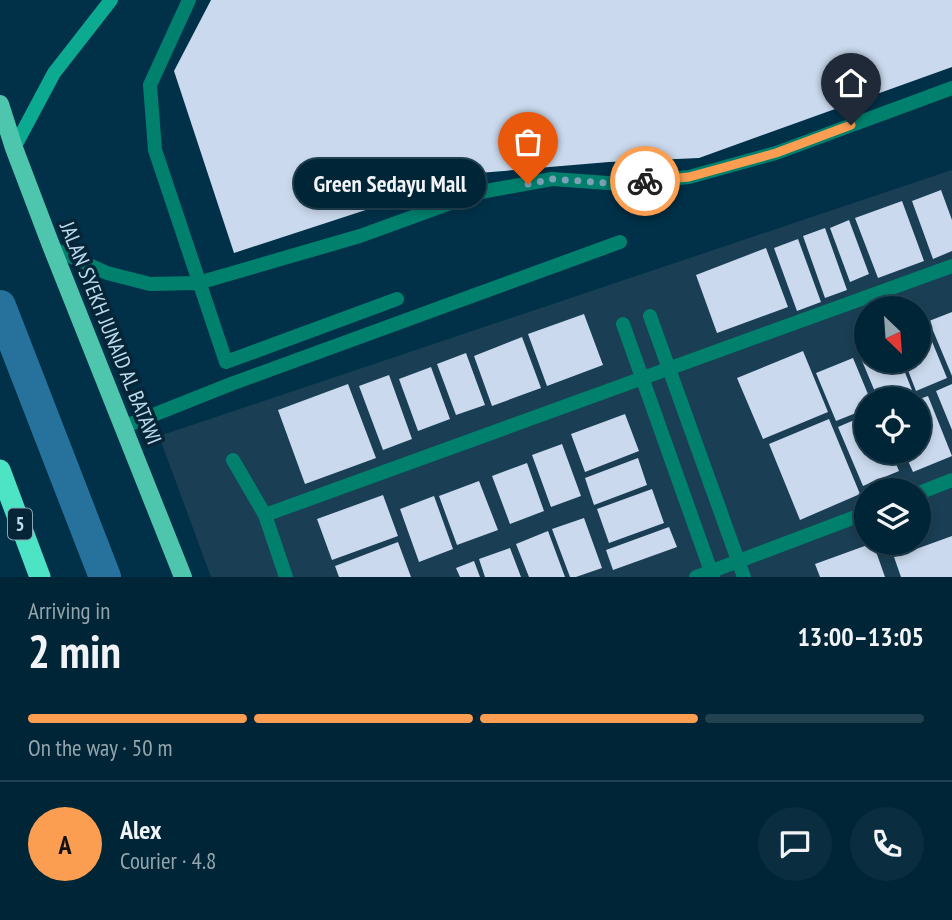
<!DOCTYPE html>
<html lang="en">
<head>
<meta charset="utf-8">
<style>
	:root { --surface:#002537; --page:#0a2d3f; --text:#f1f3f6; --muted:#95a5ad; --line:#224252; --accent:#fc9e52 }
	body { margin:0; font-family:"PT Sans Narrow",sans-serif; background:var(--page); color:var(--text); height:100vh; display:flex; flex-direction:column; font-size:26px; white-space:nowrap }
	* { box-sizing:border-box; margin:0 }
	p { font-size:23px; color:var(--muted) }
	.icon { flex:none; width:38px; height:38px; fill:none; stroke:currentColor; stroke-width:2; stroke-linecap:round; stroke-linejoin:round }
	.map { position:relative; height:577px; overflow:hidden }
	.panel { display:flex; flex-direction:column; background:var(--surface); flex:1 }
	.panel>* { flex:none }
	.needle { width:46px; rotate:155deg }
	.controls { position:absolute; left:854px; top:296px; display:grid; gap:14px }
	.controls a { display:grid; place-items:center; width:77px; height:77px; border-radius:50%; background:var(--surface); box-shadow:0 4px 10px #0003,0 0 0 2px var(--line); font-size:35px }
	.pin { position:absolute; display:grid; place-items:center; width:60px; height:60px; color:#fff; margin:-72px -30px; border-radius:50% 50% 50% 0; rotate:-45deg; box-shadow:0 0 7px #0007 }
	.pin .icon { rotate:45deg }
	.courier { position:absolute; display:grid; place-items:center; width:70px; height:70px; margin:-35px; border:5px solid #fc9e52; border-radius:50%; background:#fff; color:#222; box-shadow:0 2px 9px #0007 }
	.bubble { position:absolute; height:49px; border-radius:24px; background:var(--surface); box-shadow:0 4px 10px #0003,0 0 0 2px var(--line); font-size:23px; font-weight:700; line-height:49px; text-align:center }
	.overview em { font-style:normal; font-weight:700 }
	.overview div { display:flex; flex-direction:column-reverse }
	.overview { display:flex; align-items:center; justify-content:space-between; height:119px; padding:0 28px }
	h1 { font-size:46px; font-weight:700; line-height:52px }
	.bar { display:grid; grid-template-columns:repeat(4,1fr); gap:10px 7px; align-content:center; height:84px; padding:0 28px }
	.bar i { height:9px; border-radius:5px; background:var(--line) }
	.bar .on { background:var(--accent) }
	.bar p { grid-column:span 4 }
	.line { display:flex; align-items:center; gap:18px; padding:0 28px; border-top:2px solid var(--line) }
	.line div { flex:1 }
	.round { display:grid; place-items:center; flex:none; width:74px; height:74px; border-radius:37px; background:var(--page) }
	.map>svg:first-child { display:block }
	.built { fill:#1a3e53; fill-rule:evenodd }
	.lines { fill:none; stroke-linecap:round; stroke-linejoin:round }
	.canal { stroke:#27729c; stroke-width:32 }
	.building { fill:#cad9ed }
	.lane { stroke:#00806d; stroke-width:14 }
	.street { stroke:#00806d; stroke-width:14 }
	.secondary { stroke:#0baa91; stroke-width:14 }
	.primary { stroke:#4ec6ad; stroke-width:18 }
	.highway { stroke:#4de4c6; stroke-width:21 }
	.done { stroke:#7ca0b5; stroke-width:7; stroke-dasharray:0 12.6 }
	.route { stroke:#fc9e52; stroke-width:9 }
	.labels { text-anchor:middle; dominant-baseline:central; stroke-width:7; stroke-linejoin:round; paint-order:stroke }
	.shield { fill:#062638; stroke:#88a5b8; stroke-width:2 }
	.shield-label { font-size:19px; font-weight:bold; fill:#bfdcef }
	.street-label { font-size:21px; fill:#bfdcef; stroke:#062638 }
</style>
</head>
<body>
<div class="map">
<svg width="952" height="577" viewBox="0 0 952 577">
	<rect width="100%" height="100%" fill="#003149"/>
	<path class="built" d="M952 170V577H211L159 436ZM866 308H919V360H866ZM866 399H919V452H866ZM866 490H919V542H866Z"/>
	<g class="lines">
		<path class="canal" d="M0 306 105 577"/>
	</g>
	<path class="building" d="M211 0H952V67L699 158 609 162 479 173 234 253 174 71Z
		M941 190 952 220V251L933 259 912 201Z
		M902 201 924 261 878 278 855 218Z
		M849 220 869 274 850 282 830 228Z
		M825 228 847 290 825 298 803 236Z
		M798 239 821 302 797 311 774 248Z
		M766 248 788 307 717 333 696 275Z
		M952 312V376L929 321Z
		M584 314 603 365 547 386 528 334Z
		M924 322 947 378 916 391 904 360H919V325Z
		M522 337 541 388 492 406 474 356Z
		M803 351 828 412 763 439 737 378Z
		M466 353 485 405 456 415 437 364Z
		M866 353V360H900L912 390 892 399H878L860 356Z
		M853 358 870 399H866V409L836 421 816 373Z
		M431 367 450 419 418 431 399 379Z
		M389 375 412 439 383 450 359 386Z
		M348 384 376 458 305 484 278 410Z
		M952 384V430L936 391Z
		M928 396 952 456 913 472 904 452H919V399Z
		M625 414 639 451 585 472 571 434Z
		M866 415V452H891L899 471 863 486 838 427Z
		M829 419 860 494 800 520 769 444Z
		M562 444 581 496 551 507 532 455Z
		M638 458 647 485 594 505 585 478Z
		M527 463 544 511 510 524 492 476Z
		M479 481 498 530 457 545 439 496Z
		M652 489 664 523 609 543 597 509Z
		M383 495 398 536 332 560 317 519Z
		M434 496 453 549 419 562 400 509Z
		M584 518 602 568 576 577H570L552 529Z
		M669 527 677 547 613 570 606 550Z
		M548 531 565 577H529L516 544Z
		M952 536V577H901L894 557Z
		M398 542 411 577H339L335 566Z
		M873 543 885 577H820L815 564Z
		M510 548 521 577H485L479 559Z
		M474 561 480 577H460L456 568Z"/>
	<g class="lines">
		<path class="lane" d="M189 0 150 85 155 150 226 362 397 299
			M52 248 107 273 150 284 198 283 360 236 481 192 552 179 622 184 689 177 776 153 952 88
			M123 427 231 384 620 242"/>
		<path class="street" d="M650 316 744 577
			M623 324 713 577
			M233 460 265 515 286 577
			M919 493 952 480
			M265 515 952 266
			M696 577 866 513"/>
		<path class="secondary" d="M14 148 54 73 111 0"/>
		<path class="primary" d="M0 104 14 148 52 248 183 577"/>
		<path class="highway" d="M0 470 40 577"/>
	</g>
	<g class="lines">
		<path class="done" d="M528 184 552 179 622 184 645 181"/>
		<path class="route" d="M645 181 689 177 776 153 851 125"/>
	</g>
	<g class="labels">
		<rect class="shield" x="8" y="508.5" width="24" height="31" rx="5"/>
		<g class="shield-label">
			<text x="20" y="524">5</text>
		</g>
		<g class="street-label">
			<text transform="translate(111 333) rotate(68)">JALAN SYEKH JUNAID AL BATAWI</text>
		</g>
	</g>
</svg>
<div class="controls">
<a><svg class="needle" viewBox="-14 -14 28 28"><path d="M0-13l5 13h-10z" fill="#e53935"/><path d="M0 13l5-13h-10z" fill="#95a5ad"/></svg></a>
<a><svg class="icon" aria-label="locate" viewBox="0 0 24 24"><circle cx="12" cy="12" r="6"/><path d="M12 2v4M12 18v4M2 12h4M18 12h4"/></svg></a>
<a><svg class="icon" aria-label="layers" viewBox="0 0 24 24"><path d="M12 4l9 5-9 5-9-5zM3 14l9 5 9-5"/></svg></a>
</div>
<div class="pin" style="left:528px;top:184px;background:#ea580c"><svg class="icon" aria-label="bag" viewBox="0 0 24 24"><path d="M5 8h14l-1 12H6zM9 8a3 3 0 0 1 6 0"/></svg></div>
<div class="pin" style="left:851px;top:125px;background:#1f2937"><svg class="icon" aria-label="home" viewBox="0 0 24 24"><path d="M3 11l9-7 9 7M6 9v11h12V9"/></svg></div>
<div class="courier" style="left:645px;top:181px"><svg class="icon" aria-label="bike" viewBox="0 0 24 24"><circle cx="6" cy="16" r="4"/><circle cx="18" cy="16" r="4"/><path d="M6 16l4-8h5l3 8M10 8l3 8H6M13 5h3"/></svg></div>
<div class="bubble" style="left:294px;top:159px;width:192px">Green Sedayu Mall</div>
</div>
<section class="panel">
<div class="overview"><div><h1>2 min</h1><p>Arriving in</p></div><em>13:00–13:05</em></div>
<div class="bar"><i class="on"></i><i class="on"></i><i class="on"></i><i></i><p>On the way · 50 m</p></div>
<div class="line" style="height:126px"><b class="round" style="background:var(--accent);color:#111">A</b><div><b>Alex</b><p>Courier · 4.8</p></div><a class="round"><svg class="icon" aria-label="chat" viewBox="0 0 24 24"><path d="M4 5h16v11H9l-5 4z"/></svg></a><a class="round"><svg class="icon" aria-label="phone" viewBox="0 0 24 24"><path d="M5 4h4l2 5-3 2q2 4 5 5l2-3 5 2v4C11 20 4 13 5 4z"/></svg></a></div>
</section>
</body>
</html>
